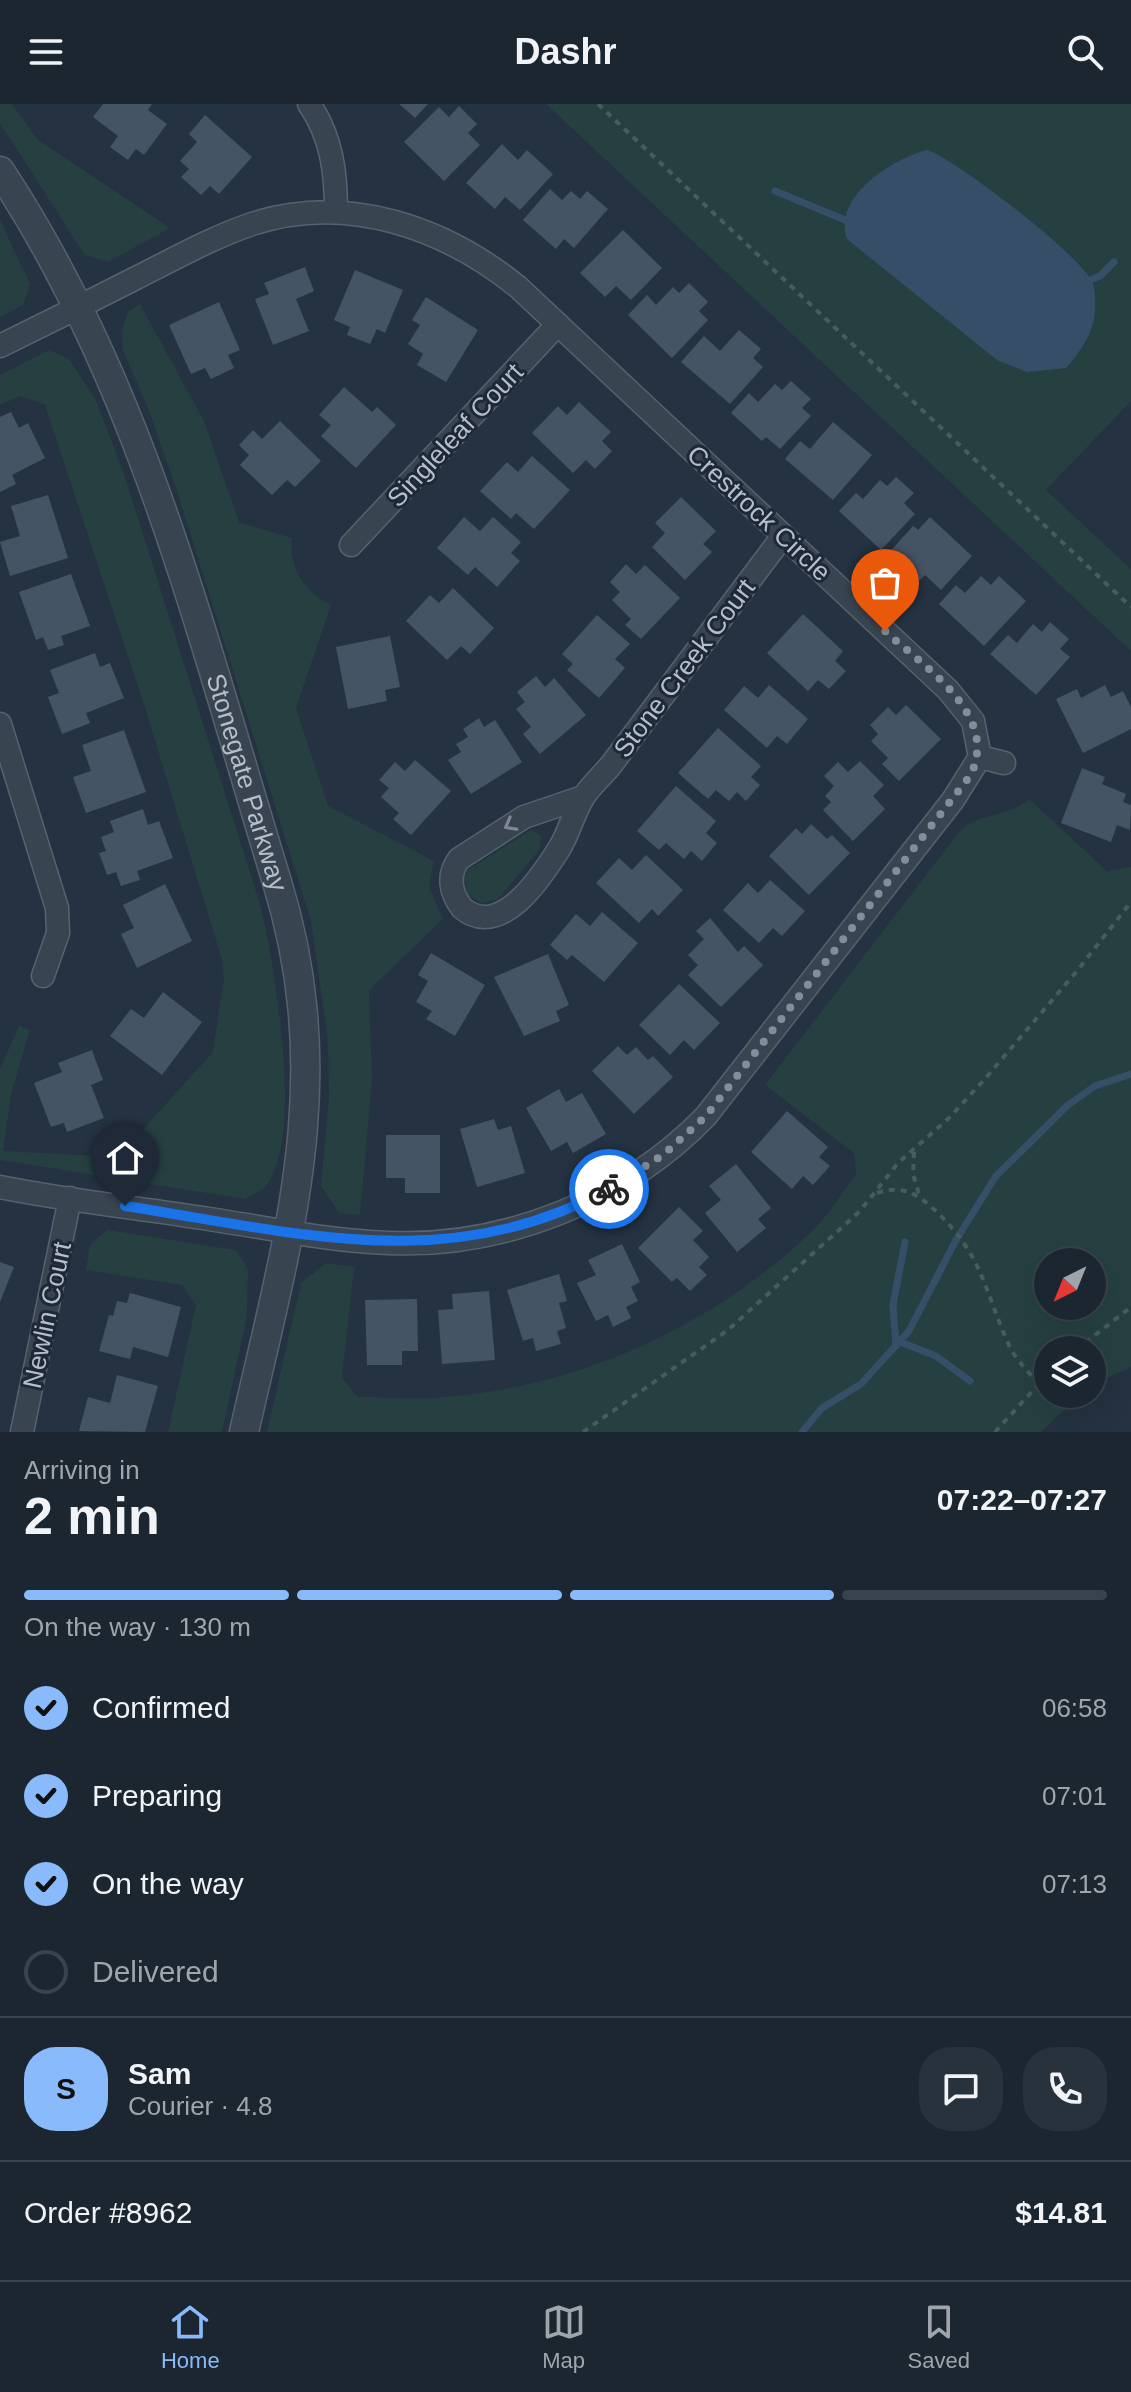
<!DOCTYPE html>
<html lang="en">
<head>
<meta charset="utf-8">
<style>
	:root { --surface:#1b2631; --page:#28323d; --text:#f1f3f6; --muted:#a0a5ab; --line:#39434d; --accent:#89bbfc }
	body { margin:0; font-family:Helvetica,sans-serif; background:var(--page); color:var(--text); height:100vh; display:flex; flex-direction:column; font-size:30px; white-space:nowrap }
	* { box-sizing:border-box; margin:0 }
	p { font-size:26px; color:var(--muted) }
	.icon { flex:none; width:44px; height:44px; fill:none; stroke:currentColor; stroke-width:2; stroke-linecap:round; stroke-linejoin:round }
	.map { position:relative; height:1328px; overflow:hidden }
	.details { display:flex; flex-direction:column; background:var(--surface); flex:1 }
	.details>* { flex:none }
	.needle { width:52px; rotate:223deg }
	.buttons { position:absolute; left:1034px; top:1144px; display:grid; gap:16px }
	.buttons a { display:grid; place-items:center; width:72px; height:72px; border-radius:50%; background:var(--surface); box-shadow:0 8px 32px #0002,0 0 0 2px var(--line); font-size:40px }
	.pin { position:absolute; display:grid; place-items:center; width:68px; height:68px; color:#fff; margin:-82px -34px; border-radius:50% 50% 50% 0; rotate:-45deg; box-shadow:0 0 8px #0007 }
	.pin .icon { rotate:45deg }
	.courier { position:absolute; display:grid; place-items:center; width:80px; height:80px; margin:-40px; border:6px solid #1a73e8; border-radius:50%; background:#fff; color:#222; box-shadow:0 2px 10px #0007 }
	.headline em { font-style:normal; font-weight:800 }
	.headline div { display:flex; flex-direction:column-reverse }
	.headline { display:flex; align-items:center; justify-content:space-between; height:136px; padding:0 24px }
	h1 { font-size:52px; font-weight:800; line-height:60px }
	.bar { display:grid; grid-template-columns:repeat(4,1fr); gap:12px 8px; align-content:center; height:96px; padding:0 24px }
	.bar i { height:10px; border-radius:6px; background:var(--line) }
	.bar .selected { background:var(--accent) }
	.bar p { grid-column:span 4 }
	.line { display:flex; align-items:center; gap:20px; padding:0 24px; border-top:2px solid var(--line) }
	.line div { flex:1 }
	.round { display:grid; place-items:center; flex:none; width:84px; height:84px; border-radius:32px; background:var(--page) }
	ol { padding:0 24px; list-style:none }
	li { display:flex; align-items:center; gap:24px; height:88px }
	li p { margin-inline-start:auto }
	li .icon { padding:8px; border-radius:50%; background:var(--accent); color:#111; stroke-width:4 }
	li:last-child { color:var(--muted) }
	li i { width:44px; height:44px; border:4px solid var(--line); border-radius:50% }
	header { display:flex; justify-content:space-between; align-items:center; height:104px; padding:0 24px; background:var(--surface); font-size:36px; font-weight:800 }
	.tabs { display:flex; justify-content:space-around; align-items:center; height:112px; border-top:2px solid var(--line); background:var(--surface); font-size:22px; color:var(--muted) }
	.tabs a { display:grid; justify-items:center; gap:4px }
	.tabs .selected { color:var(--accent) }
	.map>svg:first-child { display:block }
	.green { fill:#264042; fill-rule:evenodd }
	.water { fill:#374e69 }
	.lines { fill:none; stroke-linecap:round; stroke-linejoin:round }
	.stream { stroke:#374e69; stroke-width:7 }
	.building { fill:#455465 }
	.minor-casing { stroke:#56626e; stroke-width:25 }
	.tertiary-casing { stroke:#56626e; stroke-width:31 }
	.path { stroke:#455d5f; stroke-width:4; stroke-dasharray:6 6; stroke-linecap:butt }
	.minor { stroke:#394451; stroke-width:22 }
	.tertiary { stroke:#394451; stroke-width:28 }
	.oneway { stroke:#7d8894 }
	.done { stroke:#828e9b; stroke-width:8; stroke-dasharray:0 14.4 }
	.route { stroke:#1a73e8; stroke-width:10 }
	.labels { text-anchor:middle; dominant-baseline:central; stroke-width:6; stroke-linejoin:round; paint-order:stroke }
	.street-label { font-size:26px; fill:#b5bfcb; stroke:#1d2936 }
</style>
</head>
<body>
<header><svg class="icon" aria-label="menu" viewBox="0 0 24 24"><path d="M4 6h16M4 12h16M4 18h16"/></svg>Dashr<svg class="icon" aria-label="search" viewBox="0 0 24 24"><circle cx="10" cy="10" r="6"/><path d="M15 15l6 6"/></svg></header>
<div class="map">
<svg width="1131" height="1328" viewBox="0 0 1131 1328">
	<rect width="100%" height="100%" fill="#243241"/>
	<path class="green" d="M0 0H12L38 36 170 124 108 158 84 150 0 19Z
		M546 0H1131V297L1046 386 1131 465V547Z
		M0 116 30 180 23 201 0 213Z
		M140 200 204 317 239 418 292 434C289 465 304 487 331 501L296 604 328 702 434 757 429 783 443 815 369 886 372 974 360 1111 339 1109 321 1082 329 994 328 937 311 817 177 387 149 307 123 246 122 227 128 208Z
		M49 246 69 255 95 295 123 367 261 803C274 863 305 1031 266 1082 262 1087 251 1091 245 1095L0 1056V965L19 922 30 926 11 990 3 1047 118 1053 213 948 224 874 222 856 146 607 45 301 21 292 0 301V271Z
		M1029 695 1107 767 1131 763V1263L1092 1281V1246H1048V1290H1080L1041 1328H267L301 1179 326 1159 354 1163 342 1274 358 1293C383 1293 407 1295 432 1294 572 1286 710 1225 811 1128 828 1112 842 1089 856 1070L854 1049 765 981 959 728C978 707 1008 715 1029 695ZM1048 1158H1092V1202H1048Z
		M531 726 541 732 540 745 497 796 481 799 468 791 464 774 468 766Z
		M107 1126 236 1146 248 1165 247 1212 222 1328H168L196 1201 182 1181 86 1166 90 1141Z"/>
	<path class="water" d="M927 46C954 54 1087 156 1093 180 1101 215 1088 239 1066 264L1027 268 997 256 847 135C832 92 893 55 927 46Z"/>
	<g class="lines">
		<path class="stream" d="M775 87 850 118
			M1083 179 1100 172 1114 158
			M900 1238 936 1252 970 1277
			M896 1242 893 1201 905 1138
			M802 1328 822 1304 861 1280 909 1227 956 1136 996 1072 1068 1001 1095 982 1131 970"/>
	</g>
	<path class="building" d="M103 0H152L148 6 167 20 144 51 136 45 128 56 110 43 118 32 93 13Z
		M399 0H428L415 14Z
		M459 2 477 20 468 29 480 41 444 77 404 38 439 3 449 13Z
		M205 11 252 53 219 90 210 82 201 91 181 73 189 65 180 57 197 38 189 30Z
		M502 40 518 56 527 46 553 70 520 106 505 93 495 105 466 79Z
		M550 85 562 96 571 87 580 95 587 87 608 105 574 144 564 135 556 145 523 116Z
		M623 126 662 164 631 196 616 182 605 193 580 169Z
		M305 163 314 187 296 195 309 227 273 241 255 195 269 190 264 179Z
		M355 166 403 186 385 229 377 225 370 240 347 231 350 223 334 216Z
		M689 179 708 198 699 207 708 216 672 254 628 211 647 191 656 201 673 183 679 189Z
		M426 193 478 226 446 278 417 261 423 250 408 240 420 221 412 216Z
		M219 198 240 246 228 251 234 264 211 275 205 264 191 270 169 221Z
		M739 226 761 245 753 254 763 263 730 300 681 258 704 232 720 247Z
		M791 277 811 295 802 304 811 312 780 345 766 333 762 337 731 309 749 289 758 298 775 280 782 286Z
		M344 283 372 308 377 303 396 321 356 364 321 332 331 321 319 311Z
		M579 298 611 328 602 337 612 347 595 365 586 356 573 369 532 329 558 302 567 311Z
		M11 308 19 324 28 319 45 354 12 371 16 380 0 388V313Z
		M280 317 321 357 295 383 287 376 272 391 240 361 249 351 239 341 253 326 262 335Z
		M833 318 872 351 833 396 785 355 800 337 810 345Z
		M532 352 570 386 534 425 516 409 511 415 480 387 507 358 518 368Z
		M896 373 914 389 904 399 915 410 881 446 839 407 856 389 863 395 880 376 887 382Z
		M48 391 68 454 10 472 0 438 20 432 11 402Z
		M681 393 716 427 703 440 712 448 685 476 652 443 665 429 655 419Z
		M464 413 480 427 493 413 521 438 511 449 520 457 497 483 475 463 468 471 437 444Z
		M930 413 972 452 941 486 925 471 914 482 884 454 913 422 918 426Z
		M626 460 636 470 645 461 680 494 641 535 625 521 631 515 612 496 620 488 610 478Z
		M71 470 90 522 61 532 64 541 48 546 43 533 36 536 19 488Z
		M981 472 991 481 999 472 1026 497 984 542 939 500 956 481 965 489Z
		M453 484 494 524 470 550 461 542 447 556 406 517 430 491 439 499Z
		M803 510 843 547 835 557 846 567 829 585 818 576 808 587 767 549Z
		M597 511 630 540 615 555 625 564 599 594 567 566 573 560 562 550Z
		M1050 518 1069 535 1060 545 1070 553 1036 591 990 550 1008 531 1017 539 1033 520 1042 528Z
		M390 532 400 583 385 586 387 597 348 605 336 543Z
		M95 549 100 563 110 559 124 594 86 609 90 619 62 630 48 593 59 589 50 566Z
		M536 572 545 583 554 574 586 611 540 650 523 630 531 623 516 605 525 598 517 588Z
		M769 581 808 615 787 640 777 632 767 644 724 606 744 582 758 594Z
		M1105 581 1111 593 1123 587 1131 603V625L1083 649 1056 595 1077 585 1081 594Z
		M906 601 941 635 899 677 882 660 888 654 871 637 878 630 870 621 888 603 896 611Z
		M479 614 484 623 495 616 522 658 471 690 448 656 461 648 456 640 468 633 463 625Z
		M718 624 761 662 751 673 760 681 746 697 737 688 729 697 716 686 708 695 678 669Z
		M124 626 146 688 86 709 73 673 91 667 82 641Z
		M415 656 451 687 411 731 393 715 399 709 381 693 389 684 379 676 395 658 405 667Z
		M860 657 884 681 873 692 885 705 853 737 823 706 831 698 825 692 834 682 824 672 838 658 848 668Z
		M1082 664 1105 673 1102 680 1126 690 1123 698 1131 701 1130 726 1117 721 1111 738 1061 719Z
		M676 682 716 717 706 729 717 739 702 757 691 747 684 755 666 739 659 746 637 727Z
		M143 705 148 721 159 717 173 754 137 767 140 776 121 782 116 768 107 771 99 749 106 747 101 733 114 728 110 717Z
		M811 720 827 735 832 731 850 749 809 791 769 752 796 724 802 730Z
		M646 751 683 786 658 812 652 805 639 819 596 779 619 754 632 766Z
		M770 776 805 807 782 832 773 824 759 839 723 806 748 779 758 789Z
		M165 780 192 837 137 864 121 830 134 824 123 801Z
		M602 808 638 839 604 878 572 851 567 856 550 841 576 810 590 822Z
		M710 814 738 848 744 842 763 861 721 903 688 871 698 861 688 851 704 835 696 827Z
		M431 849 485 881 455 932 426 915 432 907 416 898 428 877 418 871Z
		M548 850 569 901 556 907 560 917 524 932 494 873Z
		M679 880 720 919 694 946 684 936 670 951 639 921Z
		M163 888 202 918 162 971 110 932 131 905 144 914Z
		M618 942 627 951 636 943 648 956 653 952 673 973 634 1010 592 967Z
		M92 946 103 976 91 981 104 1014 67 1028 64 1019 51 1023 34 979 62 968 58 959Z
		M559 985 566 998 582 989 606 1030 573 1049 567 1038 551 1047 526 1004Z
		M787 1007 828 1043 819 1053 830 1062 813 1081 803 1072 792 1085 751 1048Z
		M494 1015 498 1026 511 1022 525 1069 477 1083 460 1025Z
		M386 1031H440V1089H405V1074H386Z
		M736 1060 771 1104 758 1115 766 1124 737 1148 705 1109 721 1096 709 1082Z
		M679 1103 703 1127 693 1136 709 1153 699 1163 707 1171 690 1187 677 1174 672 1178 638 1144Z
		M622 1140 640 1178 631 1183 638 1197 626 1203 631 1214 613 1223 608 1211 596 1217 577 1179 596 1171 588 1156Z
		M0 1158 14 1163 0 1198Z
		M559 1170 567 1197 559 1199 566 1224 557 1227 561 1240 536 1247 533 1234 523 1237 507 1186Z
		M489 1187 495 1256 442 1260 438 1206 453 1205 452 1190Z
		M130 1189 181 1203 168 1253 133 1243 130 1255 99 1247 109 1211 113 1212 117 1197 127 1199Z
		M417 1195 418 1247H402V1261H367L365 1196Z
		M117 1271 158 1282 145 1328 79 1327 88 1293 110 1299Z"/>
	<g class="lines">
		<defs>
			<path id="minor" d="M309 0C332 33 336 69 336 108
				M0 242C45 220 91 197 136 174 174 155 211 134 252 120 346 89 444 123 518 183L948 586 973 617 980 653 953 696 706 1012C626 1095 505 1144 389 1139 329 1137 269 1124 209 1115 140 1104 69 1097 0 1083
				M351 441 558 220
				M0 620 57 804 58 829 43 872
				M980 653 1004 659
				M583 693 524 713 459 755C447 771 450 788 462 804 500 836 540 775 559 745 569 729 573 710 583 694 590 682 602 672 611 661L783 432
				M22 1328 70 1094"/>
			<g id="tertiary">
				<path id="s1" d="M0 67C142 281 202 535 277 778 338 976 288 1134 244 1328"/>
			</g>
		</defs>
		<use href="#minor" class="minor-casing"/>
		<use href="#tertiary" class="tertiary-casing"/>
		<path class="path" d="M598 0 1131 503
			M914 1048 913 1070 919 1090
			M877 1089C904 1080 919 1091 938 1109 983 1153 984 1185 1008 1239 1014 1254 1027 1266 1038 1279
			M1076 1246 1131 1203
			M583 1328 728 1226 860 1107 898 1059 949 1014 984 976 1077 867 1131 798
			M995 1328 1048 1270"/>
		<use href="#minor" class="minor"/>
		<use href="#tertiary" class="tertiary"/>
	</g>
	<defs><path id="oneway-chevron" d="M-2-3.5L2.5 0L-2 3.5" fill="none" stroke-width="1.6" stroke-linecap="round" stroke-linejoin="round" transform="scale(2)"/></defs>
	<use class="oneway" href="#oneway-chevron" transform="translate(510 721) rotate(151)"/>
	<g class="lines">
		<path class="done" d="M609 1085 663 1051 706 1012 970 672C1001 611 925 564 885 527"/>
		<path class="route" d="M125 1102C295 1128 448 1173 609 1085"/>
	</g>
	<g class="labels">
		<g class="street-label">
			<text transform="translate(455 331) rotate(-47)">Singleleaf Court</text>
			<text transform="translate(759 409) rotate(43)">Crestrock Circle</text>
			<text transform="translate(684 564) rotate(-53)">Stone Creek Court</text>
			<text stroke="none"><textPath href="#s1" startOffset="662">Stonegate Parkway</textPath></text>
			<text transform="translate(47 1211) rotate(-78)">Newlin Court</text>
		</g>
	</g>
</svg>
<div class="buttons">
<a><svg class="needle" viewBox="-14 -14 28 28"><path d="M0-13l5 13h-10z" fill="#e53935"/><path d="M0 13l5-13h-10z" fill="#a0a5ab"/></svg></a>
<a><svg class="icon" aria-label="layers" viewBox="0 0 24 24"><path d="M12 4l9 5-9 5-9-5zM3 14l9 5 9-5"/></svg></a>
</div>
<div class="pin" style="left:885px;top:527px;background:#ea580c"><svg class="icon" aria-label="bag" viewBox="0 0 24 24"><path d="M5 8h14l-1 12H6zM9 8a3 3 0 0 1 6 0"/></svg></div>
<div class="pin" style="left:125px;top:1102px;background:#1f2937"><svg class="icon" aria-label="home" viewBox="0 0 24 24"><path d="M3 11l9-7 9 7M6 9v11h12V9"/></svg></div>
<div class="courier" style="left:609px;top:1085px"><svg class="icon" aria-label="bike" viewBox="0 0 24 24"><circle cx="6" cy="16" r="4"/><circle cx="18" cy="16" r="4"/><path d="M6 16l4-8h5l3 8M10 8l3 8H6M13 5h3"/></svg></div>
</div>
<section class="details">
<div class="headline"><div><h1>2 min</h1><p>Arriving in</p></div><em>07:22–07:27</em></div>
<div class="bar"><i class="selected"></i><i class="selected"></i><i class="selected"></i><i></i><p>On the way · 130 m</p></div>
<ol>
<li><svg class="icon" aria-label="check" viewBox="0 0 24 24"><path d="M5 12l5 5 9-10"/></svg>Confirmed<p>06:58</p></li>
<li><svg class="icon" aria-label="check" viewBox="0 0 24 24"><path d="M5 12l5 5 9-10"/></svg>Preparing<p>07:01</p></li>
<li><svg class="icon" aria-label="check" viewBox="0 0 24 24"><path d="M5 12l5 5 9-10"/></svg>On the way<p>07:13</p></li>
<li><i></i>Delivered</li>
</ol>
<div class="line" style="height:144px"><b class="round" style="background:var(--accent);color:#111">S</b><div><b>Sam</b><p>Courier · 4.8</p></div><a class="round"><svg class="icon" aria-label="chat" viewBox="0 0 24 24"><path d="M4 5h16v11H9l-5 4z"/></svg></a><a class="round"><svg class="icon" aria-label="phone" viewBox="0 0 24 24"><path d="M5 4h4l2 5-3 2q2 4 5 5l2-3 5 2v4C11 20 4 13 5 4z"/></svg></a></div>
<div class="line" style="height:104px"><div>Order #8962</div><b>$14.81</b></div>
</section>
<nav class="tabs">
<a class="selected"><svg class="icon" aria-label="home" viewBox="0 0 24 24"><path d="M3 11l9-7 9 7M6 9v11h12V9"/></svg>Home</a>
<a><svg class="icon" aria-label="map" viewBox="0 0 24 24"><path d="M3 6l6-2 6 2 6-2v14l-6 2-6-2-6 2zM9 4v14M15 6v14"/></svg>Map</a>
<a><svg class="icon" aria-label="saved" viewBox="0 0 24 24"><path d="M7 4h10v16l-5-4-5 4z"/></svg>Saved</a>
</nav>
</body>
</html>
